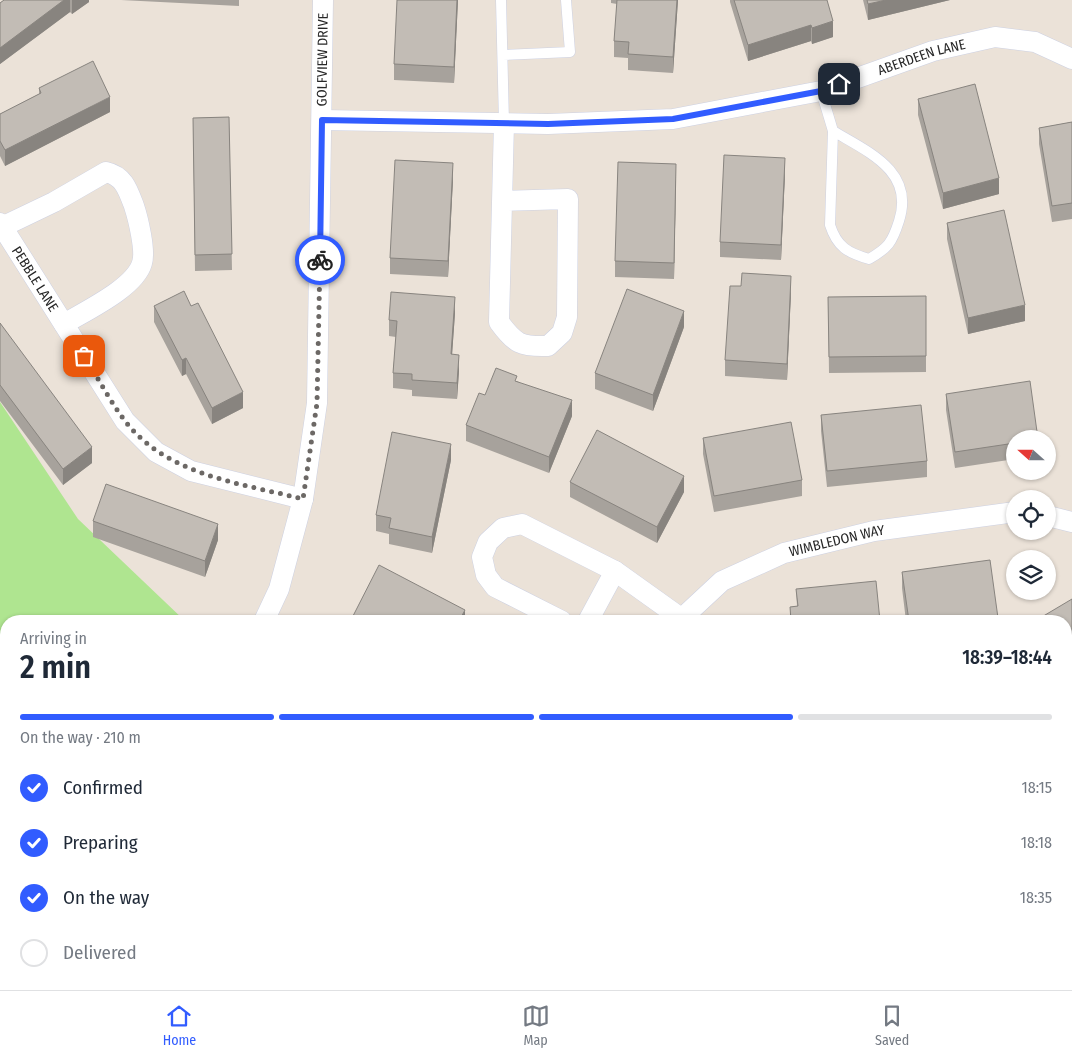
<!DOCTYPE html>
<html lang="en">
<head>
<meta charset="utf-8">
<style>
	:root { --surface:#fff; --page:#f2f2f3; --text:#1f2937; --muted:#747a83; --line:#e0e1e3; --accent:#315cff }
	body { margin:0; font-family:"Fira Sans Condensed",sans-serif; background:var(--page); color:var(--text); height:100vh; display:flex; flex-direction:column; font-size:19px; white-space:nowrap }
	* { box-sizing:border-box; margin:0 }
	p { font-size:16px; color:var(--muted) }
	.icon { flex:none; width:28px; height:28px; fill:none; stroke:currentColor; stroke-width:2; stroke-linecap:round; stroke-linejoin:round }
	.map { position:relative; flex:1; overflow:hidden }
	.sheet { position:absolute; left:0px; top:615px; width:1072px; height:375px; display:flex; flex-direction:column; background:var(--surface); border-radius:20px 20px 0 0; box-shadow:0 1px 4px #0004 }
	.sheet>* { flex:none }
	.needle { width:32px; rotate:291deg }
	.fabs { position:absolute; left:1006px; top:430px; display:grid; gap:10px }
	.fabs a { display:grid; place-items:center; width:50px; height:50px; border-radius:50%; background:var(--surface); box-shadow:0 1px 4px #0004; font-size:25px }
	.pin { position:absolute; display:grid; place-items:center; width:42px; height:42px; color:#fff; margin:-21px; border-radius:10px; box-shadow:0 2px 8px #0006 }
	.courier { position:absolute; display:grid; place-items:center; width:50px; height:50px; margin:-25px; border:4px solid #315cff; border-radius:50%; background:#fff; color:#222; box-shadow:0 1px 6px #0007 }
	.overview em { font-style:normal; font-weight:600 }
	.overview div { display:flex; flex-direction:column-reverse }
	.overview { display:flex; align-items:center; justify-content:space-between; height:85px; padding:0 20px }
	h1 { font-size:32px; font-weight:600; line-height:38px }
	.bar { display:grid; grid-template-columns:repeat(4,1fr); gap:8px 5px; align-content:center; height:60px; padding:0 20px }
	.bar i { height:6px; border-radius:4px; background:var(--line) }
	.bar .current { background:var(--accent) }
	.bar p { grid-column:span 4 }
	ol { padding:0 20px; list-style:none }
	li { display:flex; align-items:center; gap:15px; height:55px }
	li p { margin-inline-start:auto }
	li .icon { padding:5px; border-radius:50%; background:var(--accent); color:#fff; stroke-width:4 }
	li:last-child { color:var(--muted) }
	li i { width:28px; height:28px; border:2px solid var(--line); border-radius:50% }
	.menu { display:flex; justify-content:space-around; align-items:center; height:70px; border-top:1px solid var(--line); background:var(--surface); font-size:14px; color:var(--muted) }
	.menu a { display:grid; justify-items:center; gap:2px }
	.menu .current { color:var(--accent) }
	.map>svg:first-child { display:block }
	.green { fill:#afe590 }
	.water { fill:#63d1f4 }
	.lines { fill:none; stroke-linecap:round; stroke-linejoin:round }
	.service-casing { stroke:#cdd1e2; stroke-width:11 }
	.minor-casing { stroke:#cdd1e2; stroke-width:21 }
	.service { stroke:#fff; stroke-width:10 }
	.minor { stroke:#fff; stroke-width:20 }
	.wall { fill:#a7a29c }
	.shaded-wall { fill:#88847f }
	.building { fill:#c2bcb5; stroke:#88847f }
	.done { stroke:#6c6865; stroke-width:5; stroke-dasharray:0 9 }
	.route { stroke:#315cff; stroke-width:6 }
	.labels { text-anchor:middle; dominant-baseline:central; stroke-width:4; stroke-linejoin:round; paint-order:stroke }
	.street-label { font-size:14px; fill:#272727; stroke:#fff }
</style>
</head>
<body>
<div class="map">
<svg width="1072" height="990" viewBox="0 0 1072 990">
	<rect width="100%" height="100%" fill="#ebe2d8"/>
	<path class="green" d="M0 402 78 519 185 621H6V837L0 841Z
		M225 984H337L333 990H236Z
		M347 984H613L610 990H359Z"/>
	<path class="water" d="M6 835V931L0 940V838Z"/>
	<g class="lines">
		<defs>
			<path id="service" d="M501 0 504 123
				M503 55 570 52 566 0
				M821 91 833 131
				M833 131C868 152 915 171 899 221 892 243 888 248 869 259 848 253 837 247 830 225Z"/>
			<g id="minor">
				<path id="s1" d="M322 120 548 124 673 119 821 91 933 51 995 37 1035 42 1072 59"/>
				<path d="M502 201 568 199 567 317 562 333 548 346C521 347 515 344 499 322L504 123"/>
				<path id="s2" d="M0 223 125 421 156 452 191 471 303 499"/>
				<path d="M2 227 54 202 106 172C124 176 128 190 134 206 138 218 146 251 142 263 135 288 85 311 64 324"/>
				<path d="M1048 516 1072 522"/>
				<path id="s3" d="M264 621 279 589 303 499 317 403 323 0"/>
				<path d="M562 621 495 587 486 575 482 557 488 542 503 528 522 524 615 571 685 621"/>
				<path d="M588 621 615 571"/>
				<path id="s4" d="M679 621 722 581 784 553 874 531 1015 512"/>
				<path d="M1066 975 1072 974"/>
				<path d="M32 990 36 984"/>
				<path d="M763 990 764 984"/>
			</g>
		</defs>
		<use href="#service" class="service-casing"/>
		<use href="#minor" class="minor-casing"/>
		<use href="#service" class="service"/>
		<use href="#minor" class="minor"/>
	</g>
	<path class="wall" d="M4 0H89V2L72 14 70 12 0 64V3Z
		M121 0H239V6Z
		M458 0 454 83 394 80V64Z
		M611 0H678L673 73 628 70V58L614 57V41L617 4 611 3Z
		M730 0H827L833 37 812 44 811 41 748 61 730 2Z
		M863 0H950L868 20Z
		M39 88 110 112 5 166 0 156V114L39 94Z
		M918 99 999 194 943 209 918 115Z
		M229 117 232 270 195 271 193 118Z
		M1072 122V219L1052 222 1039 144V128Z
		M785 174 781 260 720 257V242Z
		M453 179 448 277 390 274V258Z
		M676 180 674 279 615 277V261Z
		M947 223 1025 321 968 334 947 239Z
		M791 292 787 380 725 376V360Z
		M926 296V372L829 373 828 297Z
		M154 306 243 408 212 424 186 374 182 376 154 322Z
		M455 313 452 354 459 371 457 399 412 396V390L393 388V373L396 337 389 336V320Z
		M0 323 92 463 63 485 0 401Z
		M684 327 653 411 595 389V373Z
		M517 381 572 416 549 473 466 441V425L485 395Z
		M946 394 1015 439V459L955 468 946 410Z
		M821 415 927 461V477L827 487 821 431Z
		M703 438 802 480V496L714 512 703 454Z
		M451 460 432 553 389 544V534L376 531V515Z
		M570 482 684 492 657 543 570 497Z
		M93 521 218 540 205 577 93 537Z
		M902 572 998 618V621H906L902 588Z
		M796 589 880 621H790V607L797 606Z
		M353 616 465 621H353Z
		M1072 829V904H1066V830Z"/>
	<path class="shaded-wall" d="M64 0H70V12L0 64V48Z
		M72 0H89V2L72 14Z
		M457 0H458L454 83V67Z
		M677 0H678L673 73V57Z
		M886 0H950L868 20V4Z
		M833 21V37L812 44V28Z
		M811 25V41L748 61V45Z
		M110 97V112L5 166V150Z
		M785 158V174L781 260V245Z
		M453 163V179L448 277V261Z
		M676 164V180L674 279V263Z
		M999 178V194L943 209V193Z
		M791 276V292L787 380V364Z
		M455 297V313L451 370V354Z
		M1025 305V321L968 334V318Z
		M684 311V327L653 411V395Z
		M459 355V371L457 399V383Z
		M186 358V374L182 376V360Z
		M243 392V408L212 424V408Z
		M572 400V416L549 473V457Z
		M451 444V460L432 553V537Z
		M92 447V463L63 485V469Z
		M684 476V492L657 543V527Z
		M218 524V540L205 577V561Z
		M465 610V621H459Z
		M1072 666V682L1066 686V670Z"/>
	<path class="building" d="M4 0H64L0 48V3Z
		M397 0H457L454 67 394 64Z
		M617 0H677L673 57 628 54 629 42 614 41Z
		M734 0H827L833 21 812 28 811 25 748 45Z
		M867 0H886L868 4Z
		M93 61 110 97 5 150 0 141V114L41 93 39 88Z
		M975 84 999 178 943 193 918 99Z
		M229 117 232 254 195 255 193 118Z
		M1072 122V203L1052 206 1039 128Z
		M724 155 785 158 781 245 720 242Z
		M395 160 453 163 448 261 390 258Z
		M618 162 676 164 674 263 615 261Z
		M1004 210 1025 305 968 318 947 223Z
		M742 273 791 276 787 364 725 360 730 286H741Z
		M627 289 684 311 653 395 595 373Z
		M184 291 191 306 198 303 243 392 212 408 186 358 182 360 154 306Z
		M391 292 455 297 451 354 459 355 457 383 412 380V374L393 373 397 321 389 320Z
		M926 296V356L829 357 828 297Z
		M0 323 92 447 63 469 0 385Z
		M496 368 517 376 515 381 572 400 549 457 466 425 479 393 485 395Z
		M1030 381 1038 439H1015V443L955 452 946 394Z
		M921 405 927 461 827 471 821 415Z
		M791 422 802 480 714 496 703 438Z
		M597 430 684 476 657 527 570 482Z
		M392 432 451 444 432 537 389 528 391 518 376 515Z
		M106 484 218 524 205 561 93 521Z
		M990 560 998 618 977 621H909L902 572Z
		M379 565 465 610 459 621H363L353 616Z
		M876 581 880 621H791L790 607 798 606 796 589Z
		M1072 599V666L1066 670V621H1035Z
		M1072 829V888H1066V830Z
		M645 984H703L704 990H646Z"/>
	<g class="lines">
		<path class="done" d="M84 356C98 378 110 401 125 421 168 476 240 483 303 499L317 403 320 260"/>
		<path class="route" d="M320 260 322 120 548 124 673 119 821 91 839 84"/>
	</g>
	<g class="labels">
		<g class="street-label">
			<text stroke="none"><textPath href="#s1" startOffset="608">ABERDEEN LANE</textPath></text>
			<text stroke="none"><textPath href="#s3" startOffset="569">GOLFVIEW DRIVE</textPath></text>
			<text stroke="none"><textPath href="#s2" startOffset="66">PEBBLE LANE</textPath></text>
			<text stroke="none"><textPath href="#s4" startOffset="181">WIMBLEDON WAY</textPath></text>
		</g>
	</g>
</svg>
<div class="fabs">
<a><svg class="needle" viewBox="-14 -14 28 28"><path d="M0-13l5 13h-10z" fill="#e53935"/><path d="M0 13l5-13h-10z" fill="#747a83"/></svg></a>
<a><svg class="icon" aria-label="locate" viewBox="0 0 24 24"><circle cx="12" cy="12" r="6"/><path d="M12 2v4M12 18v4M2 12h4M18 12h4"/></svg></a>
<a><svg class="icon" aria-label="layers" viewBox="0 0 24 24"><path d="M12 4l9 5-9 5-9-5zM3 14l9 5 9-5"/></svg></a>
</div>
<div class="pin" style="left:84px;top:356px;background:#ea580c"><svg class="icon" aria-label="bag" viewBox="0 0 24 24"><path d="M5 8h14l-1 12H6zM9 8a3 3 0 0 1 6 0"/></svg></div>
<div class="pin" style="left:839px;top:84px;background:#1f2937"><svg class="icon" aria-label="home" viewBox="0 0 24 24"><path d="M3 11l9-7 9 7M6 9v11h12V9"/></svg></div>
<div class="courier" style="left:320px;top:260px"><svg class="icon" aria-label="bike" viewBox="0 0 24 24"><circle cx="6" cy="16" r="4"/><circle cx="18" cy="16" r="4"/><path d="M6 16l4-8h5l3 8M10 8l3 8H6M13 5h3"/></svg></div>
<section class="sheet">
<div class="overview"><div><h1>2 min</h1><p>Arriving in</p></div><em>18:39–18:44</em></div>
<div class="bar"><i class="current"></i><i class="current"></i><i class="current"></i><i></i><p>On the way · 210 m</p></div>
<ol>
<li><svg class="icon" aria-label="check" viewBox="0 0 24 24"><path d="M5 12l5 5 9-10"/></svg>Confirmed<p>18:15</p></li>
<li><svg class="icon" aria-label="check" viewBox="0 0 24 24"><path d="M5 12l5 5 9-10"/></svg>Preparing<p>18:18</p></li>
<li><svg class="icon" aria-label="check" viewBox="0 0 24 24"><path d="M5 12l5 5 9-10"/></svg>On the way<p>18:35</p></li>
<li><i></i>Delivered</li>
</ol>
</section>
</div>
<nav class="menu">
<a class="current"><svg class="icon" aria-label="home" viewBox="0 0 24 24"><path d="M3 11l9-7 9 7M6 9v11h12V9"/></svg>Home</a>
<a><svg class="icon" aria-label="map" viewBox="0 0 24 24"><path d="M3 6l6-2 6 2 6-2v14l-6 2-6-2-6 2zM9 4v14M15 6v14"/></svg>Map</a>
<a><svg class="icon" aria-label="saved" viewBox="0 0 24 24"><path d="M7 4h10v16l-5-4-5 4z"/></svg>Saved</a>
</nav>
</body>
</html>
